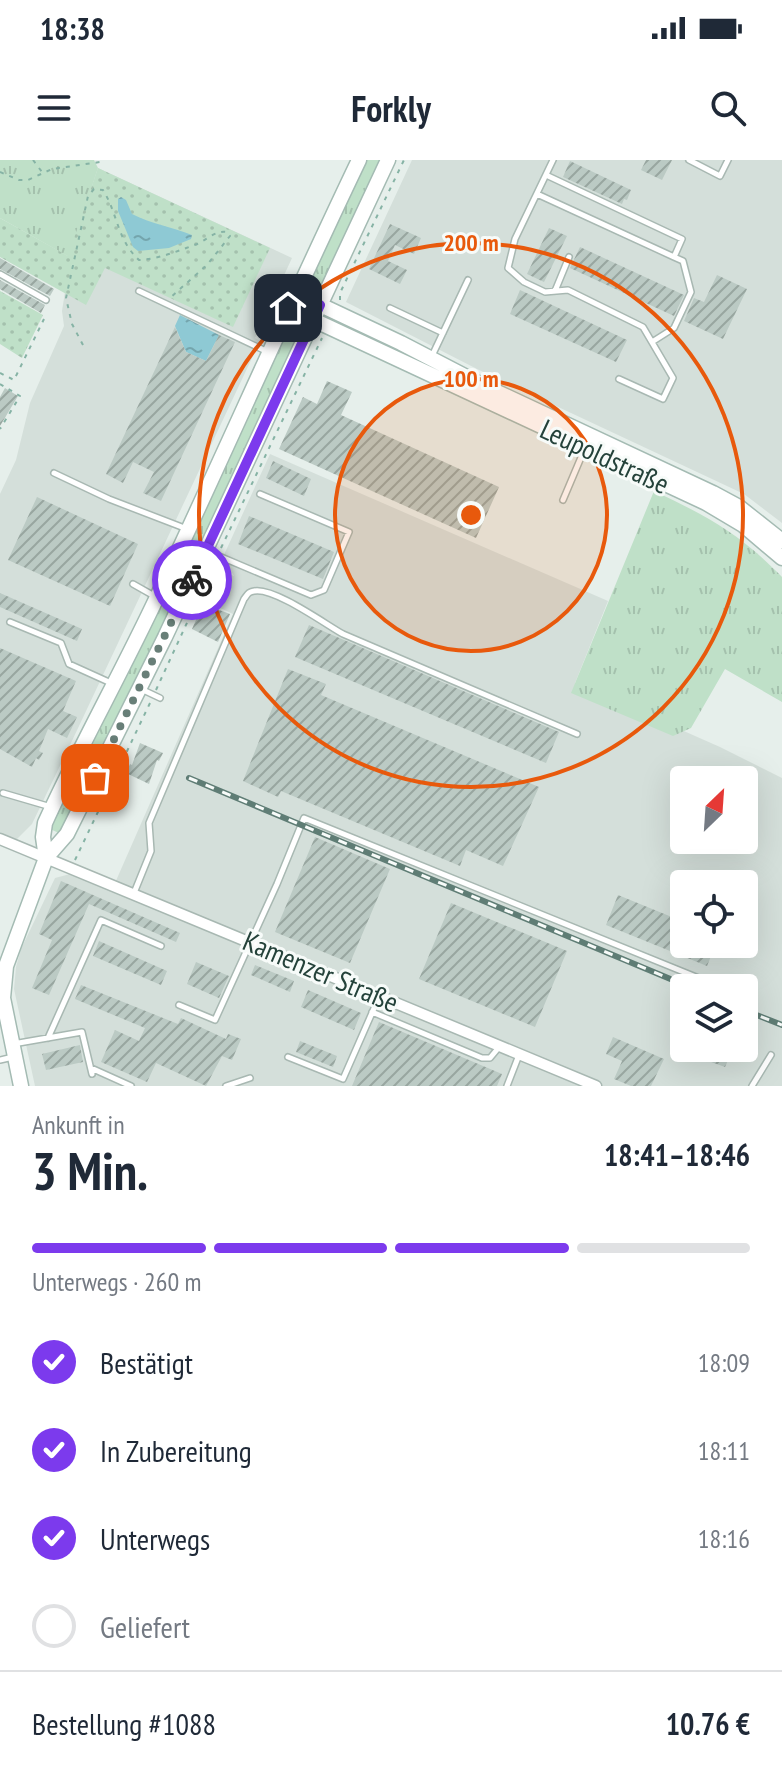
<!DOCTYPE html>
<html lang="de">
<head>
<meta charset="utf-8">
<style>
	:root { --surface:#fff; --page:#f2f2f3; --text:#1f2937; --muted:#747a83; --line:#e0e1e3; --accent:#7c3aed }
	body { margin:0; font-family:"PT Sans Narrow",sans-serif; background:var(--page); color:var(--text); height:100vh; display:flex; flex-direction:column; font-size:30px; white-space:nowrap }
	* { box-sizing:border-box; margin:0 }
	p { font-size:26px; color:var(--muted) }
	.icon { flex:none; width:44px; height:44px; fill:none; stroke:currentColor; stroke-width:2; stroke-linecap:round; stroke-linejoin:round }
	.map { position:relative; height:926px; overflow:hidden }
	.details { display:flex; flex-direction:column; background:var(--surface); flex:1 }
	.details>* { flex:none }
	.needle { width:52px; rotate:25deg }
	.controls { position:absolute; left:670px; top:606px; display:grid; gap:16px }
	.controls a { display:grid; place-items:center; width:88px; height:88px; border-radius:8px; background:var(--surface); box-shadow:0 8px 32px #0002; font-size:40px }
	.pin { position:absolute; display:grid; place-items:center; width:68px; height:68px; color:#fff; margin:-34px; border-radius:16px; box-shadow:0 4px 12px #0006 }
	.courier { position:absolute; display:grid; place-items:center; width:80px; height:80px; margin:-40px; border:6px solid #7c3aed; border-radius:50%; background:#fff; color:#222; box-shadow:0 2px 10px #0007 }
	.headline em { font-style:normal; font-weight:700 }
	.headline div { display:flex; flex-direction:column-reverse }
	.headline { display:flex; align-items:center; justify-content:space-between; height:136px; padding:0 32px }
	h1 { font-size:52px; font-weight:700; line-height:60px }
	.bar { display:grid; grid-template-columns:repeat(4,1fr); gap:12px 8px; align-content:center; height:96px; padding:0 32px }
	.bar i { height:10px; border-radius:6px; background:var(--line) }
	.bar .on { background:var(--accent) }
	.bar p { grid-column:span 4 }
	.line { display:flex; align-items:center; gap:20px; padding:0 32px; border-top:2px solid var(--line) }
	.line div { flex:1 }
	ol { padding:0 32px; list-style:none }
	li { display:flex; align-items:center; gap:24px; height:88px }
	li p { margin-inline-start:auto }
	li .icon { padding:8px; border-radius:50%; background:var(--accent); color:#fff; stroke-width:4 }
	li:last-child { color:var(--muted) }
	li i { width:44px; height:44px; border:4px solid var(--line); border-radius:50% }
	.status { display:flex; justify-content:space-between; align-items:center; height:56px; padding:0 40px; background:var(--surface); direction:ltr }
	.status svg { height:22px; fill:currentColor }
	header { display:flex; justify-content:space-between; align-items:center; height:104px; padding:0 32px; background:var(--surface); font-size:36px; font-weight:700 }
	.map>svg:first-child { display:block }
	.built { fill:#d4dfda; fill-rule:evenodd }
	.grass { fill:url(#grass-tufts) }
	.park { fill:url(#park-dots) }
	.water { fill:url(#water-ripples) }
	.building { fill:url(#building-hatch) }
	.lines { fill:none; stroke-linecap:round; stroke-linejoin:round }
	.lane-casing { stroke:#a8b8b2; stroke-width:8 }
	.street-casing { stroke:#a8b8b2; stroke-width:13 }
	.secondary-casing { stroke:#a4bbb3; stroke-width:17 }
	.path { stroke:#86b3a5; stroke-width:2; stroke-dasharray:4 6; stroke-linecap:butt }
	.lane { stroke:#fff; stroke-width:5 }
	.street { stroke:#fff; stroke-width:10 }
	.secondary { stroke:#fff; stroke-width:14 }
	.rail-casing { stroke:#5f7d75; stroke-width:6 }
	.rail { stroke:#f7fbf9; stroke-width:3; stroke-dasharray:9; stroke-linecap:butt }
	.done { stroke:#687f78; stroke-width:8; stroke-dasharray:0 14.4 }
	.route { stroke:#7c3aed; stroke-width:10 }
	.ring { fill:none; stroke:#e8590c; stroke-width:4 }
	.labels { text-anchor:middle; dominant-baseline:central; stroke-width:6; stroke-linejoin:round; paint-order:stroke }
	.street-label { font-size:28px; fill:#24423a; stroke:#f7fbf9 }
	.centre { fill:#e8590c; stroke:#f7fbf9; stroke-width:4 }
	.ring-label { font-size:24px; text-anchor:middle; font-weight:bold; fill:#e8590c; stroke:#f7fbf9; stroke-width:6; stroke-linejoin:round; paint-order:stroke }
</style>
</head>
<body>
<div class="status"><b>18:38</b><svg viewBox="0 0 49 12"><path d="M0 12V9h3v3zM5 12V6h3v6zM10 12V3h3v9zM15 12V0h3v12zM26 1h20v11H26zM47 4h2v5h-2z"/></svg></div>
<header><svg class="icon" aria-label="menu" viewBox="0 0 24 24"><path d="M4 6h16M4 12h16M4 18h16"/></svg>Forkly<svg class="icon" aria-label="search" viewBox="0 0 24 24"><circle cx="10" cy="10" r="6"/><path d="M15 15l6 6"/></svg></header>
<div class="map">
<svg width="782" height="926" viewBox="0 0 782 926">
	<defs>
		<pattern id="grass-tufts" width="24" height="20" patternUnits="userSpaceOnUse" patternTransform="scale(2)"><rect width="24" height="20" fill="#bfe0c8"/><path d="M3 7l-1-3M5 7V3M7 7l1-3M15 17l-1-3M17 17v-4M19 17l1-3" fill="none" stroke="#a4c1ad"/></pattern>
		<pattern id="park-dots" width="8" height="8" patternUnits="userSpaceOnUse" patternTransform="scale(2)"><rect width="8" height="8" fill="#bfe0c8"/><path d="M2 2h.1M6 6h.1" fill="none" stroke="#a4c1ad" stroke-width="1.8" stroke-linecap="round"/></pattern>
		<pattern id="water-ripples" width="26" height="14" patternUnits="userSpaceOnUse" patternTransform="scale(2)"><rect width="26" height="14" fill="#8ec9d4"/><path d="M2 4q2-2 4 0t4 0M15 11q2-2 4 0t4 0" fill="none" stroke="#74a5ad"/></pattern>
		<pattern id="building-hatch" width="6" height="6" patternUnits="userSpaceOnUse" patternTransform="scale(2)"><rect width="6" height="6" fill="#bbcac4"/><path d="M-1 1l2-2M0 6l6-6M5 7l2-2" fill="none" stroke="#98a6a0"/></pattern>
	</defs>
	<rect width="100%" height="100%" fill="#e6efeb"/>
	<path class="built" d="M412 0H782V363L744 334 477 209 346 142Z
		M98 8 292 98 255 178 260 181 71 583 32 664 15 681 0 674V334L16 300 30 243 64 166 62 151 72 87Z
		M270 294 608 441 575 523 720 587 782 618V926H35L14 829 16 807 21 789 55 718 74 713 115 723 233 454 201 439 219 410 234 416 223 397ZM684 620H744V680H684ZM684 724H744V784H684ZM684 828H744V888H684Z"/>
	<path class="grass" d="M0 0H94L98 8 74 81 71 98 0 58Z
		M366 0H384L325 127 310 120Z
		M288 167 302 173 167 461 61 674 48 668Z
		M654 331C709 357 739 373 782 417V542L725 509 691 568 673 576 571 533Z"/>
	<path class="park" d="M98 8 270 88 233 167 105 108 86 145 0 97V58L68 96Z
		M0 131 43 155 22 198 0 184Z"/>
	<path class="water" d="M121 37 126 40 132 54C152 64 172 67 192 75L191 79 169 88 138 91 133 87 118 51V39Z
		M180 155 219 175 206 201 186 192 175 166Z"/>
	<path class="building" d="M646 0H672L662 20 641 10Z
		M570 1 631 30 627 40 624 39 622 44 563 17Z
		M390 64 421 78 414 94 395 85 388 101 407 110 400 124 369 109Z
		M549 68 567 76 544 122 527 114Z
		M580 87 684 135 674 156 570 108Z
		M0 98 54 129 50 136 0 109Z
		M717 115 747 129 723 179 684 161 694 138 704 142Z
		M0 120 45 145 41 153 0 129Z
		M520 130 627 180 616 202 510 154Z
		M175 167 186 192 206 201 219 175 235 182 161 341 143 333 154 312 133 302 123 323 106 314Z
		M327 221 352 232 341 255 499 327 476 378 279 289 303 237 317 244Z
		M5 228 18 236 0 266V237Z
		M273 301 311 319 304 336 266 318Z
		M37 337 138 384 110 446 8 400Z
		M249 356 334 392 323 419 238 384Z
		M0 433 82 469 77 481 0 447Z
		M203 444 230 454 218 482 192 469Z
		M309 465 559 572 546 603 295 497Z
		M0 488 76 521 63 551 77 557 67 578 48 569 39 591 43 593 39 600 36 598 32 607 0 589Z
		M288 509 326 524 321 535 539 627 503 706 466 690 460 706 281 631 278 637 243 621Z
		M140 583 163 593 159 601 157 600 149 624 126 613 130 604 132 605Z
		M315 677 390 709 350 803 275 772Z
		M61 721 180 773 176 782 89 744 49 835 32 828 52 780 39 774Z
		M618 735 684 762V784H716L707 806 606 765Z
		M451 743 567 791 535 867 419 819Z
		M99 781 167 811 161 825 93 796Z
		M196 802 229 816 219 838 187 824Z
		M255 805 294 821 290 832 251 815Z
		M81 825 178 864 181 858 226 879 228 874 241 879 232 900 222 896 206 926 156 903 147 922 101 902 115 870 139 881 145 868 75 839Z
		M308 830 361 853 354 870 301 847Z
		M379 862 502 914 497 926H352Z
		M613 877 664 899 651 926H631L614 919 622 901 606 894Z
		M300 881 337 896 333 907 296 892Z
		M80 885 83 902 46 910 42 894Z
		M672 888H726L732 891 725 907Z"/>
	<g class="lines">
		<defs>
			<path id="lane" d="M553 0 515 79 508 108 524 122 545 132 568 130 643 167 673 218 663 239 619 219
				M689 0 720 16 728 0
				M537 34 674 97 682 79 546 15
				M0 114 46 140
				M139 131 268 192
				M555 131 569 97
				M390 148 443 173
				M652 182 674 168 691 132 683 101 674 97
				M431 198 468 120
				M54 313 109 339 187 369
				M563 340 585 288
				M207 391 311 435 324 430 349 372 260 334
				M133 424 156 437
				M10 462 61 483 69 504 111 523
				M141 529 160 538
				M3 633 51 647
				M134 733 151 691 149 663 244 439C248 434 248 432 254 431 274 427 325 464 343 474L577 574
				M179 845 215 860 277 724 304 658 701 819
				M372 852 482 898H490L500 886
				M48 878 101 760 161 786
				M13 884 82 872 92 914
				M288 897 343 919 379 837
				M0 900 13 897
				M91 908 131 926
				M226 926 250 918
				M507 926 519 895
				M752 926 771 895"/>
			<path id="street" d="M0 679 596 926"/>
			<path id="secondary" d="M295 133 401 183 480 224 713 333 739 347 782 381
				M288 148 706 343 743 365 782 398
				M46 698 43 677 45 663C80 586 122 512 158 435 226 290 290 144 359 0
				M21 926 3 838 6 806 46 698 67 674 165 477 388 0"/>
		</defs>
		<use href="#lane" class="lane-casing"/>
		<use href="#street" class="street-casing"/>
		<use href="#secondary" class="secondary-casing"/>
		<path class="path" d="M33 0 42 12
			M0 12 19 20H28L52 9 100 2
			M340 140V133L404 0
			M83 185 72 164 66 138 88 36 94 29 103 30C118 54 117 80 139 100 159 99 178 91 197 84 207 80 215 70 227 72L230 76 207 105 171 137
			M0 213 14 220 44 159
			M0 224 20 236 0 269
			M221 388 322 178
			M156 530 215 402
			M75 700 150 543"/>
		<use href="#lane" class="lane"/>
		<use href="#street" class="street"/>
		<use href="#secondary" class="secondary"/>
		<defs>
			<path id="rail" d="M189 618 692 828
				M744 850 782 865"/>
		</defs>
		<use href="#rail" class="rail-casing"/>
		<use href="#rail" class="rail"/>
	</g>
	<g class="lines">
		<path class="done" d="M95 618 192 420"/>
		<path class="route" d="M192 420 320 145 295 133 288 148"/>
	</g>
	<circle cx="471" cy="355" r="136" fill="#e8590c" fill-opacity=".12"/>
	<g class="ring">
		<circle cx="471" cy="355" r="136"/>
		<circle cx="471" cy="355" r="272"/>
	</g>
	<g class="labels">
		<g class="street-label">
			<text transform="translate(605 296) rotate(25)">Leupoldstraße</text>
			<text transform="translate(321 811) rotate(23)">Kamenzer Straße</text>
		</g>
	</g>
	<circle cx="471" cy="355" r="12" class="centre"/>
	<g class="ring-label">
		<text x="471" y="91">200 m</text>
		<text x="471" y="227">100 m</text>
	</g>
</svg>
<div class="controls">
<a><svg class="needle" viewBox="-14 -14 28 28"><path d="M0-13l5 13h-10z" fill="#e53935"/><path d="M0 13l5-13h-10z" fill="#747a83"/></svg></a>
<a><svg class="icon" aria-label="locate" viewBox="0 0 24 24"><circle cx="12" cy="12" r="6"/><path d="M12 2v4M12 18v4M2 12h4M18 12h4"/></svg></a>
<a><svg class="icon" aria-label="layers" viewBox="0 0 24 24"><path d="M12 4l9 5-9 5-9-5zM3 14l9 5 9-5"/></svg></a>
</div>
<div class="pin" style="left:95px;top:618px;background:#ea580c"><svg class="icon" aria-label="bag" viewBox="0 0 24 24"><path d="M5 8h14l-1 12H6zM9 8a3 3 0 0 1 6 0"/></svg></div>
<div class="pin" style="left:288px;top:148px;background:#1f2937"><svg class="icon" aria-label="home" viewBox="0 0 24 24"><path d="M3 11l9-7 9 7M6 9v11h12V9"/></svg></div>
<div class="courier" style="left:192px;top:420px"><svg class="icon" aria-label="bike" viewBox="0 0 24 24"><circle cx="6" cy="16" r="4"/><circle cx="18" cy="16" r="4"/><path d="M6 16l4-8h5l3 8M10 8l3 8H6M13 5h3"/></svg></div>
</div>
<section class="details">
<div class="headline"><div><h1>3 Min.</h1><p>Ankunft in</p></div><em>18:41–18:46</em></div>
<div class="bar"><i class="on"></i><i class="on"></i><i class="on"></i><i></i><p>Unterwegs · 260 m</p></div>
<ol>
<li><svg class="icon" aria-label="check" viewBox="0 0 24 24"><path d="M5 12l5 5 9-10"/></svg>Bestätigt<p>18:09</p></li>
<li><svg class="icon" aria-label="check" viewBox="0 0 24 24"><path d="M5 12l5 5 9-10"/></svg>In Zubereitung<p>18:11</p></li>
<li><svg class="icon" aria-label="check" viewBox="0 0 24 24"><path d="M5 12l5 5 9-10"/></svg>Unterwegs<p>18:16</p></li>
<li><i></i>Geliefert</li>
</ol>
<div class="line" style="height:104px"><div>Bestellung #1088</div><b>10.76 €</b></div>
</section>
</body>
</html>
